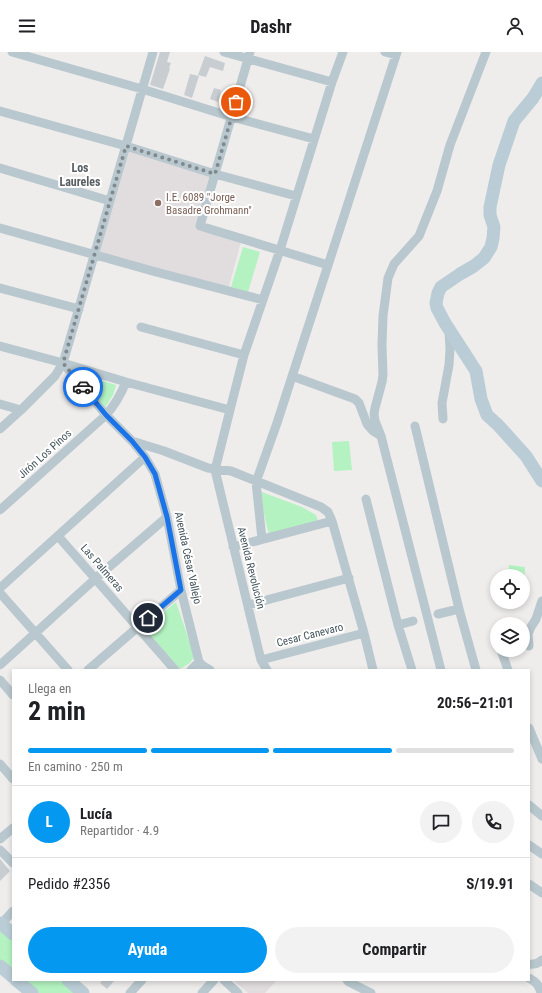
<!DOCTYPE html>
<html lang="es">
<head>
<meta charset="utf-8">
<style>
	:root { --surface:#fff; --page:#f2f2f2; --text:#202124; --muted:#757577; --line:#e0e0e0; --accent:#0598f1 }
	body { margin:0; font-family:"Roboto Condensed",sans-serif; background:var(--page); color:var(--text); height:100vh; display:flex; flex-direction:column; font-size:15px; white-space:nowrap }
	* { box-sizing:border-box; margin:0 }
	p { font-size:13px; color:var(--muted) }
	.icon { flex:none; width:22px; height:22px; fill:none; stroke:currentColor; stroke-width:2; stroke-linecap:round; stroke-linejoin:round }
	.map { position:relative; flex:1; overflow:hidden }
	.sheet { position:absolute; left:12px; top:617px; width:518px; height:312px; display:flex; flex-direction:column; background:var(--surface); border-radius:0px; box-shadow:0 2px 6px #0003 }
	.sheet>* { flex:none }
	.controls { position:absolute; left:490px; top:517px; display:grid; gap:8px }
	.controls a { display:grid; place-items:center; width:40px; height:40px; border-radius:50%; background:var(--surface); box-shadow:0 2px 6px #0003; font-size:20px }
	.pin { position:absolute; display:grid; place-items:center; width:34px; height:34px; color:#fff; margin:-17px; border:2px solid #fff; border-radius:50%; box-shadow:0 1px 4px #0007 }
	.courier { position:absolute; display:grid; place-items:center; width:40px; height:40px; margin:-20px; border:3px solid #1a73e8; border-radius:50%; background:#fff; color:#222; box-shadow:0 1px 5px #0007 }
	.overview em { font-style:normal; font-weight:700 }
	.overview div { display:flex; flex-direction:column-reverse }
	.overview { display:flex; align-items:center; justify-content:space-between; height:68px; padding:0 16px }
	h1 { font-size:26px; font-weight:700; line-height:30px }
	.bar { display:grid; grid-template-columns:repeat(4,1fr); gap:6px 4px; align-content:center; height:48px; padding:0 16px }
	.bar i { height:5px; border-radius:3px; background:var(--line) }
	.bar .selected { background:var(--accent) }
	.bar p { grid-column:span 4 }
	.line { display:flex; align-items:center; gap:10px; padding:0 16px; border-top:1px solid var(--line) }
	.line div { flex:1 }
	.round { display:grid; place-items:center; flex:none; width:42px; height:42px; border-radius:21px; background:var(--page) }
	.primary-button { display:flex; gap:8px; margin-top:auto; padding:8px 16px }
	.primary-button a { flex:1; height:46px; border-radius:24px; background:var(--accent); color:#fff; font-size:16px; font-weight:700; line-height:46px; text-align:center }
	.primary-button a+a { background:var(--page); color:var(--text) }
	header { display:flex; justify-content:space-between; align-items:center; height:52px; padding:0 16px; background:var(--surface); font-size:18px; font-weight:700 }
	.map>svg:first-child { display:block }
	.education { fill:#e1dddf }
	.green { fill:#b4f3c1 }
	.building { fill:#c8cdd2 }
	.lines { fill:none; stroke-linecap:round; stroke-linejoin:round }
	.street { stroke:#b9c8ce; stroke-width:9 }
	.secondary { stroke:#bacdd6; stroke-width:13 }
	.done { stroke:#7f898e; stroke-width:4; stroke-dasharray:0 7.2 }
	.route { stroke:#1a73e8; stroke-width:5 }
	.education-dot { fill:#8d6e63; stroke:#fff; stroke-width:1.5 }
	.labels { text-anchor:middle; dominant-baseline:central; stroke-width:4; stroke-linejoin:round; paint-order:stroke }
	.education-label { font-size:11px; fill:#785e54; stroke:#fff; text-anchor:start }
	.street-label { font-size:11px; fill:#43545c; stroke:#fff }
	.neighbourhood-label { font-size:12px; font-weight:bold; fill:#585e62; stroke:#fff }
</style>
</head>
<body>
<header><svg class="icon" aria-label="menu" viewBox="0 0 24 24"><path d="M4 6h16M4 12h16M4 18h16"/></svg>Dashr<svg class="icon" aria-label="person" viewBox="0 0 24 24"><circle cx="12" cy="8" r="4"/><path d="M4 21q1-7 8-7t8 7"/></svg></header>
<div class="map">
<svg width="542" height="941" viewBox="0 0 542 941">
	<rect width="100%" height="100%" fill="#efecec"/>
	<path class="education" d="M129 98 211 124 196 177 241 190 228 238 98 201Z
		M233 928H277L265 941H248Z"/>
	<path class="green" d="M243 195 260 200 248 240 231 235Z
		M78 323H83L116 333 113 343 104 357Z
		M349 389 352 418 334 419 332 390Z
		M259 439 302 455 316 463 318 469 269 482 267 475Z
		M509 513 525 515 524 547H523V524H508Z
		M176 550 194 603C194 610 186 613 180 617L144 576Z
		M0 876 13 887V919L0 908Z
		M24 928H63L78 941H39Z"/>
	<path class="building" d="M160 0H170L167 10 171 11 169 16 170 17 163 37 150 33Z
		M205 4 225 11 223 19 210 15 206 25 198 23Z
		M190 22 199 24 192 46 184 43Z
		M214 36 221 38 218 50 210 47Z
		M0 807 10 819 0 829Z
		M103 928H115L107 937 100 931Z"/>
	<g class="lines">
		<path class="street" d="M12 0 142 37 232 65 314 87
			M224 0 332 30
			M250 0 200 174 328 213
			M385 0 396 3
			M0 59 126 94 215 122 296 144
			M0 116 110 149
			M0 176 156 220 263 248
			M0 236 79 257
			M141 275 244 303
			M0 294 63 311 126 330 230 358
			M63 311 106 363 132 389 164 399 208 416 231 419 321 455 328 460 332 469 364 581 373 618
			M292 324 355 347 359 351 367 372 373 379 381 384
			M0 352 21 358
			M443 367 442 351 449 313 450 297 449 279
			M415 374 459 557 476 618
			M0 377 21 358 55 324 63 311 153 0
			M132 389 145 405 155 422 167 465 181 538 199 610
			M366 447 398 573 412 618
			M0 458 106 363C115 353 121 342 126 330
			M58 484 175 618
			M262 487 256 430 277 371 397 0
			M233 495 332 469
			M0 536 145 405
			M0 541 68 618
			M248 553 349 526
			M438 562 459 557
			M398 573 413 569
			M529 594 528 582 531 575 536 567 542 549
			M502 601 508 618
			M261 608 364 581
			M199 610 203 614 210 618
			M0 613 95 527 167 465
			M88 618 181 538
			M191 618 199 610
			M267 618 261 608 259 600 215 418 230 358 244 303 280 198 332 30 343 0
			M441 618 381 384 375 369 374 362 375 356 382 330 383 323 382 293 383 264 388 226 394 212 419 184 437 139 450 93 486 0
			M0 628 13 643
			M529 676 542 707
			M0 712 13 727
			M529 753 542 764
			M0 787 13 776
			M529 793 542 802
			M0 798 13 811
			M529 832 542 841
			M1 872 13 859
			M529 912C534 913 539 911 542 908
			M529 926C536 930 539 933 541 941
			M224 928 238 941
			M347 928 349 930 371 941
			M130 941 142 928
			M202 941 214 928"/>
		<path class="secondary" d="M542 31 533 46 514 69 499 113 490 155V163L494 175 493 186 491 195 484 206 474 214 460 222 441 235 438 241 436 251 437 256 445 271 476 319 481 347 487 363 498 373 526 404 542 429
			M0 871 13 882
			M0 914 13 925
			M16 928 32 941
			M68 928 83 941"/>
	</g>
	<g class="lines">
		<path class="done" d="M83 335 63 311 126 94 215 122 236 50"/>
		<path class="route" d="M83 335 106 363 132 389 145 405 155 422 167 465 181 538 148 566"/>
	</g>
	<circle class="education-dot" cx="158" cy="151" r="4"/>
	<g class="labels">
		<g class="education-label">
			<text x="166" y="145">I.E. 6089 "Jorge<tspan x="166" dy="13">Basadre Grohmann"</tspan></text>
		</g>
		<g class="street-label">
			<text transform="translate(45 402) rotate(-42)">Jirón Los Pinos</text>
			<text transform="translate(188 506) rotate(78)">Avenida César Vallejo</text>
			<text transform="translate(102 516) rotate(49)">Las Palmeras</text>
			<text transform="translate(251 516) rotate(76)">Avenida Revolución</text>
			<text transform="translate(310 583) rotate(-14)">Cesar Canevaro</text>
		</g>
		<g class="neighbourhood-label">
			<text x="80" y="116">Los<tspan x="80" dy="14">Laureles</tspan></text>
		</g>
	</g>
</svg>
<div class="controls">
<a><svg class="icon" aria-label="locate" viewBox="0 0 24 24"><circle cx="12" cy="12" r="6"/><path d="M12 2v4M12 18v4M2 12h4M18 12h4"/></svg></a>
<a><svg class="icon" aria-label="layers" viewBox="0 0 24 24"><path d="M12 4l9 5-9 5-9-5zM3 14l9 5 9-5"/></svg></a>
</div>
<div class="pin" style="left:236px;top:50px;background:#ea580c"><svg class="icon" aria-label="bag" viewBox="0 0 24 24"><path d="M5 8h14l-1 12H6zM9 8a3 3 0 0 1 6 0"/></svg></div>
<div class="pin" style="left:148px;top:566px;background:#1f2937"><svg class="icon" aria-label="home" viewBox="0 0 24 24"><path d="M3 11l9-7 9 7M6 9v11h12V9"/></svg></div>
<div class="courier" style="left:83px;top:335px"><svg class="icon" aria-label="car" viewBox="0 0 24 24"><path d="M5 17H2v-5l4-1 3-4h7l3 4 3 1v5h-3M9 17h6M6 11h13"/><circle cx="7" cy="17" r="2"/><circle cx="17" cy="17" r="2"/></svg></div>
<section class="sheet">
<div class="overview"><div><h1>2 min</h1><p>Llega en</p></div><em>20:56–21:01</em></div>
<div class="bar"><i class="selected"></i><i class="selected"></i><i class="selected"></i><i></i><p>En camino · 250 m</p></div>
<div class="line" style="height:72px"><b class="round" style="background:var(--accent);color:#fff">L</b><div><b>Lucía</b><p>Repartidor · 4.9</p></div><a class="round"><svg class="icon" aria-label="chat" viewBox="0 0 24 24"><path d="M4 5h16v11H9l-5 4z"/></svg></a><a class="round"><svg class="icon" aria-label="phone" viewBox="0 0 24 24"><path d="M5 4h4l2 5-3 2q2 4 5 5l2-3 5 2v4C11 20 4 13 5 4z"/></svg></a></div>
<div class="line" style="height:52px"><div>Pedido #2356</div><b>S/19.91</b></div>
<div class="primary-button"><a>Ayuda</a><a>Compartir</a></div>
</section>
</div>
</body>
</html>
